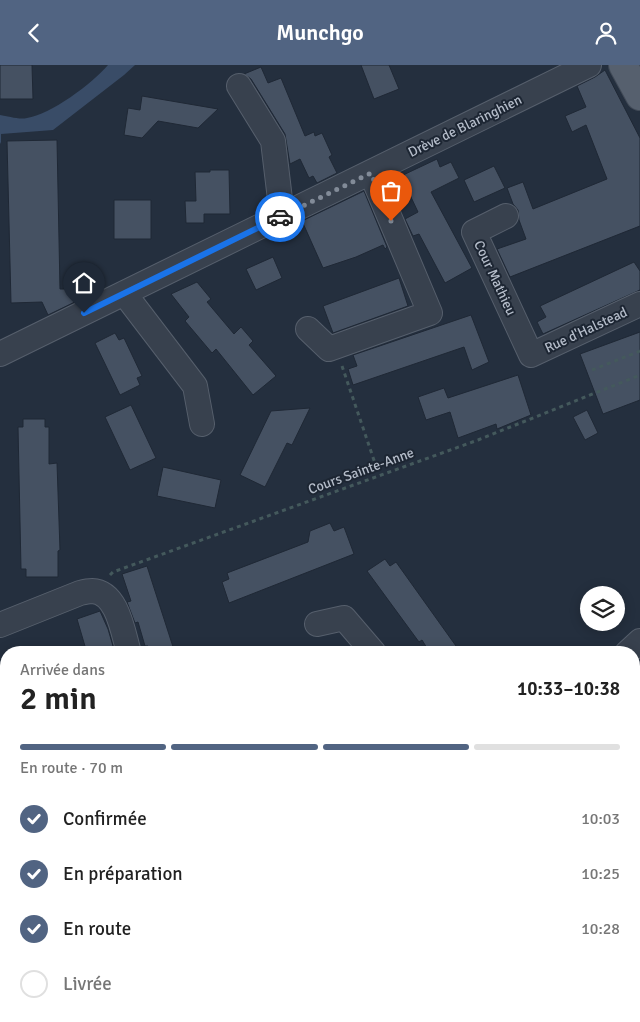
<!DOCTYPE html>
<html lang="fr">
<head>
<meta charset="utf-8">
<style>
	:root { --surface:#fff; --page:#f2f2f2; --text:#222; --muted:#767676; --line:#e0e0e0; --accent:#516482 }
	body { margin:0; font-family:Signika,sans-serif; background:var(--page); color:var(--text); height:100vh; display:flex; flex-direction:column; font-size:19px; white-space:nowrap }
	* { box-sizing:border-box; margin:0 }
	p { font-size:16px; color:var(--muted) }
	.icon { flex:none; width:28px; height:28px; fill:none; stroke:currentColor; stroke-width:2; stroke-linecap:round; stroke-linejoin:round }
	.map { position:relative; flex:1; overflow:hidden }
	.panel { position:absolute; left:0px; top:581px; width:640px; height:376px; display:flex; flex-direction:column; background:var(--surface); border-radius:20px 20px 0 0; box-shadow:0 2px 12px #0003 }
	.panel>* { flex:none }
	.tools { position:absolute; left:580px; top:521px; display:grid; gap:10px }
	.tools a { display:grid; place-items:center; width:45px; height:45px; border-radius:50%; background:var(--surface); box-shadow:0 2px 12px #0003; font-size:25px }
	.pin { position:absolute; display:grid; place-items:center; width:42px; height:42px; color:#fff; margin:-51px -21px; border-radius:50% 50% 50% 0; rotate:-45deg; box-shadow:0 0 5px #0007 }
	.pin .icon { rotate:45deg }
	.courier { position:absolute; display:grid; place-items:center; width:50px; height:50px; margin:-25px; border:4px solid #1a73e8; border-radius:50%; background:#fff; color:#222; box-shadow:0 1px 6px #0007 }
	.head em { font-style:normal; font-weight:600 }
	.head div { display:flex; flex-direction:column-reverse }
	.head { display:flex; align-items:center; justify-content:space-between; height:85px; padding:0 20px }
	h1 { font-size:32px; font-weight:600; line-height:38px }
	.bar { display:grid; grid-template-columns:repeat(4,1fr); gap:8px 5px; align-content:center; height:60px; padding:0 20px }
	.bar i { height:6px; border-radius:4px; background:var(--line) }
	.bar .current { background:var(--accent) }
	.bar p { grid-column:span 4 }
	ol { padding:0 20px; list-style:none }
	li { display:flex; align-items:center; gap:15px; height:55px }
	li p { margin-inline-start:auto }
	li .icon { padding:5px; border-radius:50%; background:var(--accent); color:#fff; stroke-width:4 }
	li:last-child { color:var(--muted) }
	li i { width:28px; height:28px; border:2px solid var(--line); border-radius:50% }
	header { display:flex; justify-content:space-between; align-items:center; height:65px; padding:0 20px; background:var(--accent); color:#fff; font-size:22px; font-weight:600 }
	.map>svg:first-child { display:block }
	.green { fill:#263c3f }
	.water { fill:#394c67 }
	.building { fill:#455162; stroke:#1f2835 }
	.lines { fill:none; stroke-linecap:round; stroke-linejoin:round }
	.minor-casing { stroke:#565f6c; stroke-width:26 }
	.major-casing { stroke:#414a57; stroke-width:30 }
	.path { stroke:#44595c; stroke-width:3; stroke-dasharray:4 4; stroke-linecap:butt }
	.minor { stroke:#38414e; stroke-width:24 }
	.major { stroke:#56606e; stroke-width:28 }
	.done { stroke:#828b98; stroke-width:5; stroke-dasharray:0 9 }
	.route { stroke:#1a73e8; stroke-width:6 }
	.labels { text-anchor:middle; dominant-baseline:central; stroke-width:4; stroke-linejoin:round; paint-order:stroke }
	.street-label { font-size:14px; fill:#b4bcc9; stroke:#1d2633 }
</style>
</head>
<body>
<header><svg class="icon" aria-label="back" viewBox="0 0 24 24"><path d="M15 5l-7 7 7 7"/></svg>Munchgo<svg class="icon" aria-label="person" viewBox="0 0 24 24"><circle cx="12" cy="8" r="4"/><path d="M4 21q1-7 8-7t8 7"/></svg></header>
<div class="map">
<svg width="640" height="957" viewBox="0 0 640 957">
	<rect width="100%" height="100%" fill="#242f3e"/>
	<path class="green" d="M0 824 6 831V882L0 878Z
		M0 889 6 894V946L0 939Z"/>
	<path class="water" d="M108 0H135L124 10 53 65 1 69V79L0 77V50C8 51 19 55 27 53 50 50 93 18 108 0Z"/>
	<path class="building" d="M0 0H32L33 34H0Z
		M361 0H389L399 24 374 34Z
		M261 2 268 18 281 13 305 71 314 67 315 71 322 68 332 90 329 92 337 108 317 118 313 111 309 113 300 94 290 99 285 69 251 14 244 9Z
		M605 5 640 73V161L510 212 497 184 526 174 519 155 518 145 513 139 507 123 523 117 533 144 607 114 586 60 572 67 565 51 586 42 577 21 595 12Z
		M142 31 218 44 198 63 158 56 142 73 124 70 128 43 140 45Z
		M57 75 60 224H76L81 234 48 250 42 237 11 238 7 76Z
		M437 94 440 102 451 97 459 113 431 127 472 203 445 218 419 169 413 171 405 154 418 147 401 111Z
		M494 101 505 123 474 137 464 115Z
		M210 105H229L230 149H204V158H186L185 136H196L195 107H210Z
		M364 126 387 182 385 184 383 180 356 192 323 203 302 156Z
		M114 135H151V174H114Z
		M273 192 282 213 256 225 246 204Z
		M634 197 640 206V225L543 269 537 257 546 252 540 241Z
		M399 213 408 241 333 268 323 241Z
		M197 217 211 234 207 237 234 269 241 262 253 276 249 280 276 311 253 330 216 284 212 288 185 256 189 252 171 229Z
		M471 250 489 297 472 305 464 282 353 320 348 304 357 301 353 290Z
		M640 267V335L603 349 580 289Z
		M115 268 119 275 124 273 142 311 137 313 140 320 120 330 95 278Z
		M518 310 531 350 497 364 496 359 458 373 450 347 426 355 418 332 444 323 448 333Z
		M131 340 156 393 130 405 105 352Z
		M310 343 292 380 287 378 265 422 240 410 271 346Z
		M587 345 598 368 585 375 573 352Z
		M23 354H45V362H49V399L57 398 60 485 58 486V512H26V504H21L18 362H23Z
		M163 402 221 415 215 443 157 431Z
		M330 458 334 466 344 462 354 489 229 538 222 517 229 514 227 508 308 477 310 466Z
		M385 494 390 501 396 497 461 588H430L422 575 419 577 367 506Z
		M147 501 155 526 175 588H149L148 581H145L138 557 135 558 127 537 131 536 122 509Z
		M100 546 108 564 115 588H87L77 554Z"/>
	<g class="lines">
		<defs>
			<path id="minor" d="M239 21 273 76 282 151
				M506 151 474 167 531 290 640 239
				M124 228 195 321 202 359
				M308 264 329 284 430 248 371 108
				M0 289 589 0
				M317 559 344 553 374 588
				M0 560 80 528C84 527 88 526 92 526 118 527 123 568 129 588
				M627 588 640 576
				M0 811 6 818
				M435 951 440 957
				M201 957 207 951"/>
			<path id="major" d="M623 0 640 31"/>
		</defs>
		<use href="#minor" class="minor-casing"/>
		<use href="#major" class="major-casing"/>
		<path class="path" d="M342 301 378 407
			M592 305 640 286
			M110 510 113 507 478 375 640 310
			M0 884 6 889
			M0 945 9 955 14 951"/>
		<use href="#minor" class="minor"/>
		<use href="#major" class="major"/>
	</g>
	<g class="lines">
		<path class="done" d="M280 152 371 108 391 156"/>
		<path class="route" d="M84 248 280 152"/>
	</g>
	<g class="labels">
		<g class="street-label">
			<text transform="translate(465 61) rotate(-26)">Drève de Blaringhien</text>
			<text transform="translate(495 213) rotate(65)">Cour Mathieu</text>
			<text transform="translate(586 265) rotate(-25)">Rue d'Halstead</text>
			<text transform="translate(361 406) rotate(-20)">Cours Sainte-Anne</text>
		</g>
	</g>
</svg>
<div class="tools">
<a><svg class="icon" aria-label="layers" viewBox="0 0 24 24"><path d="M12 4l9 5-9 5-9-5zM3 14l9 5 9-5"/></svg></a>
</div>
<div class="pin" style="left:391px;top:156px;background:#ea580c"><svg class="icon" aria-label="bag" viewBox="0 0 24 24"><path d="M5 8h14l-1 12H6zM9 8a3 3 0 0 1 6 0"/></svg></div>
<div class="pin" style="left:84px;top:248px;background:#1f2937"><svg class="icon" aria-label="home" viewBox="0 0 24 24"><path d="M3 11l9-7 9 7M6 9v11h12V9"/></svg></div>
<div class="courier" style="left:280px;top:152px"><svg class="icon" aria-label="car" viewBox="0 0 24 24"><path d="M5 17H2v-5l4-1 3-4h7l3 4 3 1v5h-3M9 17h6M6 11h13"/><circle cx="7" cy="17" r="2"/><circle cx="17" cy="17" r="2"/></svg></div>
<section class="panel">
<div class="head"><div><h1>2 min</h1><p>Arrivée dans</p></div><em>10:33–10:38</em></div>
<div class="bar"><i class="current"></i><i class="current"></i><i class="current"></i><i></i><p>En route · 70 m</p></div>
<ol>
<li><svg class="icon" aria-label="check" viewBox="0 0 24 24"><path d="M5 12l5 5 9-10"/></svg>Confirmée<p>10:03</p></li>
<li><svg class="icon" aria-label="check" viewBox="0 0 24 24"><path d="M5 12l5 5 9-10"/></svg>En préparation<p>10:25</p></li>
<li><svg class="icon" aria-label="check" viewBox="0 0 24 24"><path d="M5 12l5 5 9-10"/></svg>En route<p>10:28</p></li>
<li><i></i>Livrée</li>
</ol>
</section>
</div>
</body>
</html>
